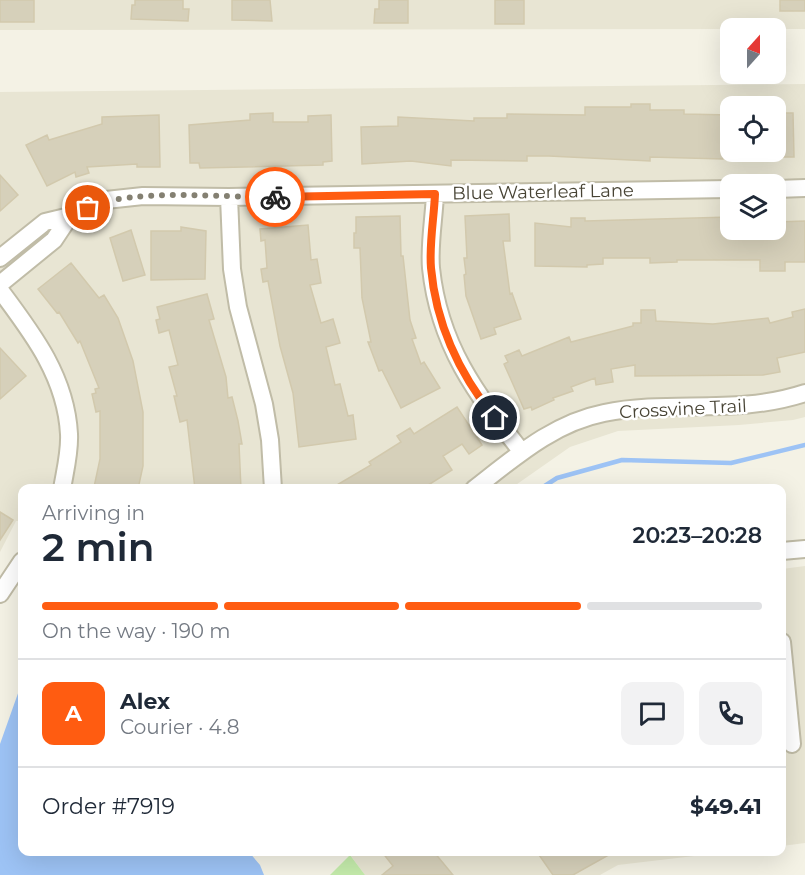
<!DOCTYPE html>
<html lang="en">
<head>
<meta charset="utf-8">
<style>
	:root { --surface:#fff; --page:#f2f2f3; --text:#1f2937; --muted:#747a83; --line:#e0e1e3; --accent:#ff5c11 }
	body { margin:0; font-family:Montserrat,sans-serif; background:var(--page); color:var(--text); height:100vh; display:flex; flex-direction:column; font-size:22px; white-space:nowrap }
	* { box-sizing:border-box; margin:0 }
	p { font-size:20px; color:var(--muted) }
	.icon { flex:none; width:33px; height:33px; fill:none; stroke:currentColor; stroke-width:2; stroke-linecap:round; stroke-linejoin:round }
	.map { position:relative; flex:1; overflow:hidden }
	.sheet { position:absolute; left:18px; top:484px; width:768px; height:372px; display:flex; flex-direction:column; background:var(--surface); border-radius:12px; box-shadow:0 6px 24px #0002 }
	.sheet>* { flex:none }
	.needle { width:39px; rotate:21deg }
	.tools { position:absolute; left:720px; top:18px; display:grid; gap:12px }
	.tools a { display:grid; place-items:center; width:66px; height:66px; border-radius:12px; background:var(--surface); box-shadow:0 6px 24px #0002; font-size:30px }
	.pin { position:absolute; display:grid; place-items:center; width:51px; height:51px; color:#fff; margin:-26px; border:3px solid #fff; border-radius:50%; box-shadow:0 2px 6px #0007 }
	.courier { position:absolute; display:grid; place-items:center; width:60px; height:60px; margin:-30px; border:4px solid #ff5c11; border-radius:50%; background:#fff; color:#222; box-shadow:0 2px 8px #0007 }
	.summary em { font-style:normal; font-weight:600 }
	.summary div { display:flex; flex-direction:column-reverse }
	.summary { display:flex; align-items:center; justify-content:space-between; height:102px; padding:0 24px }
	h1 { font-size:39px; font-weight:600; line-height:45px }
	.bar { display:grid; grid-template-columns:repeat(4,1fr); gap:9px 6px; align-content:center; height:72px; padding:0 24px }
	.bar i { height:8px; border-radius:4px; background:var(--line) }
	.bar .on { background:var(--accent) }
	.bar p { grid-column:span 4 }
	.line { display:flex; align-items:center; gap:15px; padding:0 24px; border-top:2px solid var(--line) }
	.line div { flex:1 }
	.round { display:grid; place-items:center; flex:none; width:63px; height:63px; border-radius:12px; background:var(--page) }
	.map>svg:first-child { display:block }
	.residential { fill:#e8e5d3; fill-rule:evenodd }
	.green { fill:#c4ebab }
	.water { fill:#9dc3f5 }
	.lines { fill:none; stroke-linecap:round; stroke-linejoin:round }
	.stream { stroke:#9dc3f5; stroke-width:4.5 }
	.building { fill:#d6d0ba; stroke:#d2c9ad; stroke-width:1.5 }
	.street-casing { stroke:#c0bca7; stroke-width:20 }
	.street { stroke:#fff; stroke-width:16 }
	.done { stroke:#848072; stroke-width:6; stroke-dasharray:0 10.8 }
	.route { stroke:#ff5c11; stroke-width:8 }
	.labels { text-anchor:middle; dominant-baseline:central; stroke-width:5; stroke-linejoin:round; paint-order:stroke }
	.street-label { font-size:18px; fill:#474334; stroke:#fff }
</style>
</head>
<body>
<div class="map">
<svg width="805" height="875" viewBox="0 0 805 875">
	<rect width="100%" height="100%" fill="#f4f2e5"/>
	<path class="residential" d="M0 0H805V29L0 30Z
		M805 84V417L793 420 739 425 618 431 570 447 510 489H22V521H16L0 552V92ZM730 106H776V152H730ZM730 184H776V230H730Z
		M805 566V843L782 846V569Z
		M348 852H728L618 865 600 875H365Z"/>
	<path class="green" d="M350 855 365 875H330Z"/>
	<path class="water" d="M22 682V852H249L260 865 264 875H0V744Z"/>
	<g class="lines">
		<path class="stream" d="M540 489 557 478 622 460 731 463 805 445"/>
	</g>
	<path class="building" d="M0 0H34V22H0Z
		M135 0H183V9H189L188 21 131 19 132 5H135Z
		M232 0H270L272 21 232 20Z
		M379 0H408V23H374L375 9H379Z
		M495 0H524V24H495Z
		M780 0H805V11H780Z
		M631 104H650V110H684V114L730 115V155H723V159L650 157V161L549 156H527V161L451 160V166L411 161 362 164 361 127 398 126V117L474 121V118H507V114L585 115V107H631Z
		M273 113V122H308V116L331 115 332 161 323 162V165L200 168 199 163H190L189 125 250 120V114Z
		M776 113H793L794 157H776Z
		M159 115 160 167H137V164L87 167 89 173 76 177 75 172 47 186 26 145 47 135 49 140 102 124V117Z
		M0 175 18 195 0 211Z
		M509 214 510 241H503L510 294 512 293 521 319 494 328 496 334 481 339 466 296 464 275 466 274 464 258H467L465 216Z
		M400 216 401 256H403L410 320 416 338 412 339 421 364 424 362 440 388 401 408 382 370 379 371 368 342H371L362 298 360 248H354V233H356V217Z
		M730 217V230H776V222L805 221V262H785V271H760V260H677V262L650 263V258H603V264L587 265V267L535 266V223L571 227V218H585V221Z
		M308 225 311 260 317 259 321 283 310 285 321 323 333 319 340 343 326 347 335 385 340 384 348 416 353 415 356 439 299 447 293 393 280 346 268 281 263 282 261 269 267 268 265 240 261 241 260 229Z
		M181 227 206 231 205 279 151 280V231H181Z
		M131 230 145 275 123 281 110 238Z
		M71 263 99 298 104 295 118 318 133 361 143 412V466L138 489 94 487 100 459V411L96 412 92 394 96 393 95 389 99 388 80 341 78 343 59 312 57 313 38 289Z
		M207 294 214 319 209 320 226 377 228 398 232 397 238 421 242 444H239L241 489H195L187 420 180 422 174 396H177L169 367 178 365 169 330 159 333 156 320 160 319 157 307Z
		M805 309V352L777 358 780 372 763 375 635 376V365L611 369 613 382 596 385 595 378 571 387 573 391 553 398 554 400 532 410 531 407 524 409 504 364 508 362 505 356 519 350 522 356 569 337 571 342 633 326V323H641V310H655L656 321 713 324 768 318 770 323 793 317 792 312Z
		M0 348 26 376 0 399Z
		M457 407 482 445 469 454 462 444 443 456 452 470 422 489H330L371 465 369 462 401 442 397 436 410 428 414 434Z
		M0 512 13 520 0 540Z
		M382 852H434L453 875H382L393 866Z
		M537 852H614L573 875H553Z"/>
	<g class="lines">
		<defs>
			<path id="street" d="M776 189 805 188
				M435 194C434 218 429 245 431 268 439 345 476 394 522 452
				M229 197 232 269 238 307 264 404 270 440 273 489
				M0 258 45 222 70 216 106 200 143 196 229 197 730 189
				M0 284 54 240 70 216
				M0 290C33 334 66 377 69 434 70 452 65 471 62 489
				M474 489C514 458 553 423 604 413 672 399 735 416 805 393
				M782 551 805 549
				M0 594 22 561
				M782 642 792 744"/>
		</defs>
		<use href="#street" class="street-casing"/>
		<use href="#street" class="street"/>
	</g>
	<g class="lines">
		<path class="done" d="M88 208C133 187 223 198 275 197"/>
		<path class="route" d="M275 197 435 194C434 218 429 244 431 268 436 324 460 375 495 418"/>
	</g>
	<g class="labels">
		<g class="street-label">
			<text transform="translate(543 192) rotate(-1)">Blue Waterleaf Lane</text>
			<text transform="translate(683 409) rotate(-3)">Crossvine Trail</text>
		</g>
	</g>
</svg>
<div class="tools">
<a><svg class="needle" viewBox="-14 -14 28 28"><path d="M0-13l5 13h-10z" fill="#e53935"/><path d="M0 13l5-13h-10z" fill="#747a83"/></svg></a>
<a><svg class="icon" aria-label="locate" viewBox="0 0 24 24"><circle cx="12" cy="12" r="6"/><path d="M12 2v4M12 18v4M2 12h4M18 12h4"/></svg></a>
<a><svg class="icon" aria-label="layers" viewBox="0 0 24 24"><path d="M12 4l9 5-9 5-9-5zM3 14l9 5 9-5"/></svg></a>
</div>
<div class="pin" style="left:88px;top:208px;background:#ea580c"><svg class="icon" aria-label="bag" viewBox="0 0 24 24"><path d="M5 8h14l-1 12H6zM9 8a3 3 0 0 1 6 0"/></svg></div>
<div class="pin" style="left:495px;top:418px;background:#1f2937"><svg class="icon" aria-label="home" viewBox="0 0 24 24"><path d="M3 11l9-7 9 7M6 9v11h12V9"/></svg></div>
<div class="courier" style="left:275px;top:197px"><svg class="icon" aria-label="bike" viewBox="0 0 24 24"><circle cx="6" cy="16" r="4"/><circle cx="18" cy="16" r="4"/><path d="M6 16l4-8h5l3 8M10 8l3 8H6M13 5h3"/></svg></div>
<section class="sheet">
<div class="summary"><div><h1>2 min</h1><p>Arriving in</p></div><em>20:23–20:28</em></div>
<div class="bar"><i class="on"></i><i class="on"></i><i class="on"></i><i></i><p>On the way · 190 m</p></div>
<div class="line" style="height:108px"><b class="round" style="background:var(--accent);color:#fff">A</b><div><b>Alex</b><p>Courier · 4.8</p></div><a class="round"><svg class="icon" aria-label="chat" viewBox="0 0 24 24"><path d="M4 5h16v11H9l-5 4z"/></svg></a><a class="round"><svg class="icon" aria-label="phone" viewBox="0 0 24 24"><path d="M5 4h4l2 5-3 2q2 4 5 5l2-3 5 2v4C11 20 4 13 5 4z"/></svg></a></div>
<div class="line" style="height:78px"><div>Order #7919</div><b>$49.41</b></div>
</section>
</div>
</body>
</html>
